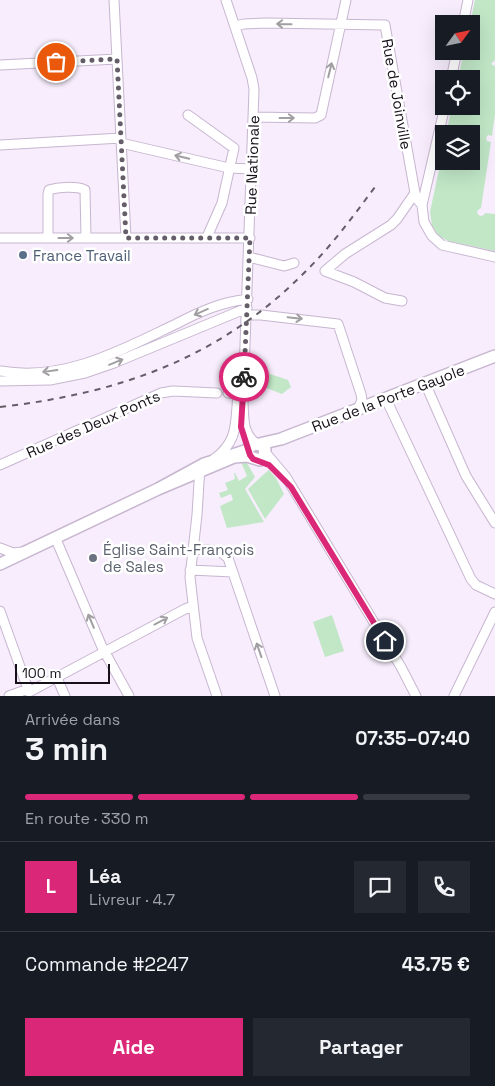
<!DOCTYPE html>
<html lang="fr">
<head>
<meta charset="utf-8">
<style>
	:root { --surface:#171b24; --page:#242831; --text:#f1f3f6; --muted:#9ea1a6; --line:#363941; --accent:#db2777 }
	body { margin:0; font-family:"Space Grotesk",sans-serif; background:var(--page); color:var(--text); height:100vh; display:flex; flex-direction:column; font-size:19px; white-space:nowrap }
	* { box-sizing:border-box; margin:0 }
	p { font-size:16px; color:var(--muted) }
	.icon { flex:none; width:28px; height:28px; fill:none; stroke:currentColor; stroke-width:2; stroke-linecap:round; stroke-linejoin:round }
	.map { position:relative; height:696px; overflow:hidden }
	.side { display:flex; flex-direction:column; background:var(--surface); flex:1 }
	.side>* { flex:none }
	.needle { width:32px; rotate:57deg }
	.tools { position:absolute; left:435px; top:15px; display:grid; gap:10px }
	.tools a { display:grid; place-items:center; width:45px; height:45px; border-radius:0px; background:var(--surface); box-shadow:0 5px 20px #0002; font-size:25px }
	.scale { position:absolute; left:15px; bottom:12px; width:95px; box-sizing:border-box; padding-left:5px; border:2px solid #161019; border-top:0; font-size:14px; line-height:18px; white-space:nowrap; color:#161019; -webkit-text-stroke:4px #fff; paint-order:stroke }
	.pin { position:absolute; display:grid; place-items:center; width:42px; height:42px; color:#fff; margin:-21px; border:2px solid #fff; border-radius:50%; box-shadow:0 1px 5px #0007 }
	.courier { position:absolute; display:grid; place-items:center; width:50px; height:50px; margin:-25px; border:4px solid #db2777; border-radius:50%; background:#fff; color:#222; box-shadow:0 1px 6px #0007 }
	.overview em { font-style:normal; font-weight:800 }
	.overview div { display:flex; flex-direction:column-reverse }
	.overview { display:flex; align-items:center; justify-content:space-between; height:85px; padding:0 25px }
	h1 { font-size:32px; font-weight:800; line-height:38px }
	.bar { display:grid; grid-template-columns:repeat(4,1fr); gap:8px 5px; align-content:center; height:60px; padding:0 25px }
	.bar i { height:6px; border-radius:4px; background:var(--line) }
	.bar .active { background:var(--accent) }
	.bar p { grid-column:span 4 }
	.line { display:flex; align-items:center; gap:12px; padding:0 25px; border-top:1px solid var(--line) }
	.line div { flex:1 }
	.round { display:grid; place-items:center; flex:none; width:52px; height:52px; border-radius:0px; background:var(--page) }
	.cta { display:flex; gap:10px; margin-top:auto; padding:10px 25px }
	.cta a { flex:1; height:58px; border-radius:0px; background:var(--accent); color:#fff; font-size:20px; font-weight:800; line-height:58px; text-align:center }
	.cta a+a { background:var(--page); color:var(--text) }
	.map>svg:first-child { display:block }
	.green { fill:#c1e7c7 }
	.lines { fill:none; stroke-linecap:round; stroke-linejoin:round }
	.minor-casing { stroke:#c7b6d0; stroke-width:11 }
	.major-casing { stroke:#c7b6d0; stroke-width:14 }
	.minor { stroke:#fff; stroke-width:9 }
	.major { stroke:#fff; stroke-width:11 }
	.rail { stroke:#655e69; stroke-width:2; stroke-dasharray:6 6; stroke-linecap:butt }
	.oneway { stroke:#a29fa3 }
	.done { stroke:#655d68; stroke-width:5; stroke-dasharray:0 9 }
	.route { stroke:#db2777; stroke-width:6 }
	.service-dot { fill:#5c6f8a; stroke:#fff; stroke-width:2 }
	.worship-dot { fill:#6b7280; stroke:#fff; stroke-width:2 }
	.labels { text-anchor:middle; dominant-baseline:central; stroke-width:5; stroke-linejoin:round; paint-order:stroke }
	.street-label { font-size:15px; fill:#161019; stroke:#fff }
	.service-label { font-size:15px; fill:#4e5e75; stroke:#fff; text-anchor:start }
	.worship-label { font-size:15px; fill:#5b616d; stroke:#fff; text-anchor:start }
</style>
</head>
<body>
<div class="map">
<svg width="495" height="696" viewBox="0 0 495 696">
	<rect width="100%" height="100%" fill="#f7edfc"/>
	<path class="green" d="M475 0H495V60L491 64 495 66V114L492 136 488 135 486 138 487 141 491 142 481 208 478 210 477 213 480 216 484 215 485 213 495 214V251L448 241 439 236 432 226 430 212 444 146V161H471V134H446L452 106H471V79H458L464 51H471V24H470Z
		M264 372 288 380 291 387 282 394 264 387Z
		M241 462 247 463 255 477 245 489 264 522 227 528 220 506 233 500 231 494 221 498 219 493 228 490 225 483 235 479 234 473H235L239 481 247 476Z
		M269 470 276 478 284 494 265 519 248 489 264 474Z
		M332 615 344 651 325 657 313 622Z"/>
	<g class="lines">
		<defs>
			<path id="minor" d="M114 0 126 238
				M226 0 252 78 254 89 243 402C244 418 242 434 257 444
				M463 24 468 0
				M235 26 244 24 266 23 385 25 415 193 417 199 422 205
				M0 65 117 59
				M451 79 457 51
				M445 106 422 205 424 222 432 236 442 245 495 257
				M188 115 234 148 222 203 207 237
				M253 117 315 118 321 115 346 0
				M121 143 229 168 252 169
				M0 145 121 138
				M0 238H250
				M48 238V194L49 190C58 187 77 186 85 190L86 238
				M249 257 284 266 294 263
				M402 301 385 298 354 282 325 271 345 254 391 225 397 219 415 193
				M247 315H261L338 324 361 394 362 400 358 409
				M1 371C64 382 121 350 176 324 199 312 221 302 248 299
				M0 381 50 380 85 373 114 363 247 308
				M425 383 466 476 495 523
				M228 393 243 394
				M386 399 471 579 476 585 495 594
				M265 452 286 477 401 667 416 696
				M214 459C239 441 235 422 238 395
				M0 465 161 393 173 391 217 393
				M200 466 197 515 190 577 197 638 217 696
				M55 537 102 647 129 696
				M0 548 13 553 22 552
				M193 549 220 551 228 558 275 696
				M190 570 233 572
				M0 611 28 689
				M57 678 65 696
				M28 689 29 692 185 609 193 606
				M9 696 28 689
				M454 696 495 612"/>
			<path id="major" d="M259 444 281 439 495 356
				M0 564 158 489 204 464 245 451 254 444 261 445 265 449 264 456 260 460 247 456 234 457 158 489"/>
		</defs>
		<use href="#minor" class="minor-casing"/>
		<use href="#major" class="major-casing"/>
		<use href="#minor" class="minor"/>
		<use href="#major" class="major"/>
		<path class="rail" d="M0 407C121 393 221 358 308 269 333 244 354 215 375 187"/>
	</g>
	<defs><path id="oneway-shaft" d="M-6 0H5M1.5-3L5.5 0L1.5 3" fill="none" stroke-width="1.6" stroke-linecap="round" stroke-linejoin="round" transform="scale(1.25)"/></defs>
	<g class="oneway">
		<use href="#oneway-shaft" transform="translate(284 24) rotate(-179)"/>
		<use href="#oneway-shaft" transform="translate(330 70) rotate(-76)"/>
		<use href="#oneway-shaft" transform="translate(287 118)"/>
		<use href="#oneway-shaft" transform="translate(182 157) rotate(-167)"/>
		<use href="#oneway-shaft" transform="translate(66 238)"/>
		<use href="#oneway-shaft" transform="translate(201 312) rotate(156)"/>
		<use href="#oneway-shaft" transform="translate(295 318) rotate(6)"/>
		<use href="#oneway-shaft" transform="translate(116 362) rotate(-22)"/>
		<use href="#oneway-shaft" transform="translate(50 371) rotate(172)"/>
		<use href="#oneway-shaft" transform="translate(91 621) rotate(-113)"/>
		<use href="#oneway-shaft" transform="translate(161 621) rotate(-28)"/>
		<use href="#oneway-shaft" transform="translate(259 650) rotate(-109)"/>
	</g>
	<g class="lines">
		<path class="done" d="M56 62 117 59 126 238H250L244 377"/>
		<path class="route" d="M244 377 241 427 250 455 253 459 269 465 291 487 385 641"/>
	</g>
	<circle class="service-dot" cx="23" cy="255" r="5"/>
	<circle class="worship-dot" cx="93" cy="558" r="5"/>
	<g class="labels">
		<g class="street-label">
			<text transform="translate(397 94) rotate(80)">Rue de Joinville</text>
			<text transform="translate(252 165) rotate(-88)">Rue Nationale</text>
			<text transform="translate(388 398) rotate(-21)">Rue de la Porte Gayole</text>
			<text transform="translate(93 424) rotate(-24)">Rue des Deux Ponts</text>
		</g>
		<g class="service-label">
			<text x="33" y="255">France Travail</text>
		</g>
		<g class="worship-label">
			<text x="103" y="549">Église Saint-François<tspan x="103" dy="17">de Sales</tspan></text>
		</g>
	</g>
</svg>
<div class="tools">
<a><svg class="needle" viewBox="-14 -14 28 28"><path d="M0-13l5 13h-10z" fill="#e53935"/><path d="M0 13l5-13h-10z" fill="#9ea1a6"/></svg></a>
<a><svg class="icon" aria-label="locate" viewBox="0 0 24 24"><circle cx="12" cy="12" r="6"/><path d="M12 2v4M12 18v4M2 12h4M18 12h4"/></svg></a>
<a><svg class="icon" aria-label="layers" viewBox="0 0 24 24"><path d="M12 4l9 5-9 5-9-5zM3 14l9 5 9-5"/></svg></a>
</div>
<div class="scale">100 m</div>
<div class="pin" style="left:56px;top:62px;background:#ea580c"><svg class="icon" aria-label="bag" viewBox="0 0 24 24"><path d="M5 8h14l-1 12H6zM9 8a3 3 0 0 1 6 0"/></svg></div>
<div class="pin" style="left:385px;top:641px;background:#1f2937"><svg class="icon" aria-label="home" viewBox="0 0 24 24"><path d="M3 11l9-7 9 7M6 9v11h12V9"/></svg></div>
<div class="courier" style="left:244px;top:377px"><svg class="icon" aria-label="bike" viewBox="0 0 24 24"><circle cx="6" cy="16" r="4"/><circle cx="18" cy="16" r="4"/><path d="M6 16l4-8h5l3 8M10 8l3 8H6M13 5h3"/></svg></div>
</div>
<section class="side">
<div class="overview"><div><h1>3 min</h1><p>Arrivée dans</p></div><em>07:35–07:40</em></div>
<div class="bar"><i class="active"></i><i class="active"></i><i class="active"></i><i></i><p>En route · 330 m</p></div>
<div class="line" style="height:90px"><b class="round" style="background:var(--accent);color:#fff">L</b><div><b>Léa</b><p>Livreur · 4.7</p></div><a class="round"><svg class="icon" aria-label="chat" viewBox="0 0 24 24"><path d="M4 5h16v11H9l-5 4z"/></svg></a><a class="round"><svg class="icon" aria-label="phone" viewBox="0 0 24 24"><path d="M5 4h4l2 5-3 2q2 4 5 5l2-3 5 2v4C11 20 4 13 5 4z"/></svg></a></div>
<div class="line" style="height:65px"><div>Commande #2247</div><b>43.75 €</b></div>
<div class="cta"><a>Aide</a><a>Partager</a></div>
</section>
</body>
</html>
